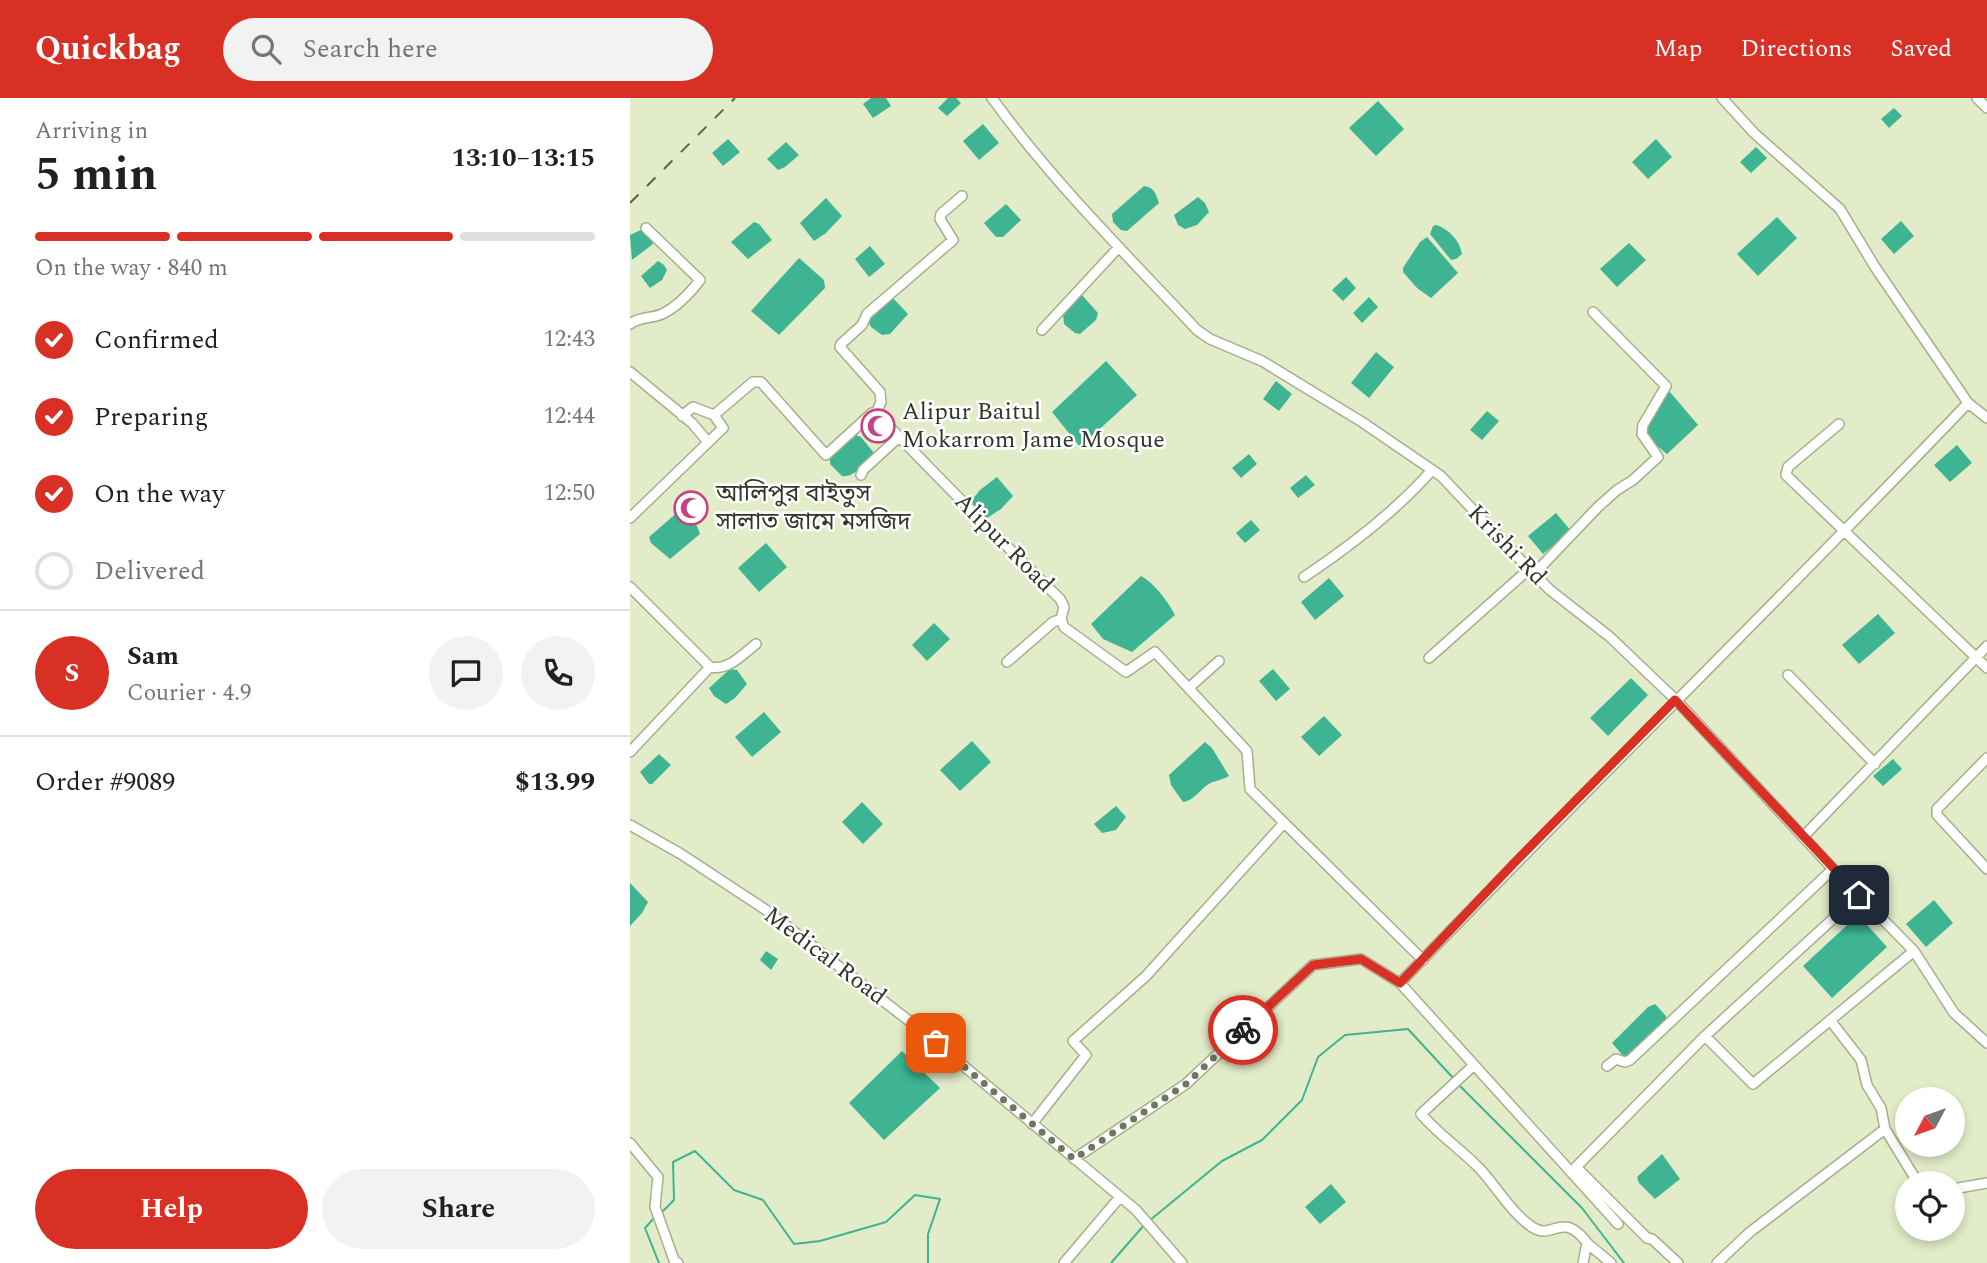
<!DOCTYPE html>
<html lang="en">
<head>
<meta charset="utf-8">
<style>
	:root { --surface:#fff; --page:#f2f2f2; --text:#202124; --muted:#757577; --line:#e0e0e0; --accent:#d93025 }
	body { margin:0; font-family:Spectral,"Noto Sans Bengali",serif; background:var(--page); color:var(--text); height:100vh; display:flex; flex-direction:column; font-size:26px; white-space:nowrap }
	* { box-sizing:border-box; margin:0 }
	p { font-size:23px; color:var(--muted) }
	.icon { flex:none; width:38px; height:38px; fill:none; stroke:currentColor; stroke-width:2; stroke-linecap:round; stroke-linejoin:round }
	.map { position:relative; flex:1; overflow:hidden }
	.drawer { display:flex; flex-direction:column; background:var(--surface); width:630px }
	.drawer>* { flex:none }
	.needle { width:46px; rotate:229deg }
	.fabs { position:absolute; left:1265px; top:989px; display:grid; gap:14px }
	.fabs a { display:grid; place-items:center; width:70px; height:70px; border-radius:50%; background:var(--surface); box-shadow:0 4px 10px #0003; font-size:35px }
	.pin { position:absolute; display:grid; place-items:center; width:60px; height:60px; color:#fff; margin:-30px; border-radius:14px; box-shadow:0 4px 10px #0006 }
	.courier { position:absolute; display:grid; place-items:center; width:70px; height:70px; margin:-35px; border:5px solid #d93025; border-radius:50%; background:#fff; color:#222; box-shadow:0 2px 9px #0007 }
	.head em { font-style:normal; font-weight:700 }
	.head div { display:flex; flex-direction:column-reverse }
	.head { display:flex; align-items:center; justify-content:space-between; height:119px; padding:0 35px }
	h1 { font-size:46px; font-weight:700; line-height:52px }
	.bar { display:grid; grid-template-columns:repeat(4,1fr); gap:10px 7px; align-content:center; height:84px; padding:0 35px }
	.bar i { height:9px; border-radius:5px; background:var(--line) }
	.bar .selected { background:var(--accent) }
	.bar p { grid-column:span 4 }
	.line { display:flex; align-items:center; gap:18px; padding:0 35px; border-top:2px solid var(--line) }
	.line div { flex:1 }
	.round { display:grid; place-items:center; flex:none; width:74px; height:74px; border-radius:37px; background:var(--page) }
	ol { padding:0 35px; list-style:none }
	li { display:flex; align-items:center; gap:21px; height:77px }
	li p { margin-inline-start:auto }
	li .icon { padding:7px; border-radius:50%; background:var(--accent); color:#fff; stroke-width:4 }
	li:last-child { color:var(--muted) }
	li i { width:38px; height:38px; border:4px solid var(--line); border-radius:50% }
	.action { display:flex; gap:14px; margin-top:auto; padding:14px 35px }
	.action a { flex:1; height:80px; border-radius:42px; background:var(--accent); color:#fff; font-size:28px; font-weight:700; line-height:80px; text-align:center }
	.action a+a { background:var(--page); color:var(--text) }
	header { display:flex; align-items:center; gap:42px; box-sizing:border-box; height:98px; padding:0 35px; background:var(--accent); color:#fff }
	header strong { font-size:33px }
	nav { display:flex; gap:38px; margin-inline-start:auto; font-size:24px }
	.search { width:490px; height:63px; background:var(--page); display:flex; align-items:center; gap:18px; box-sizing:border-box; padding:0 24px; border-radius:38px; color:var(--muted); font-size:26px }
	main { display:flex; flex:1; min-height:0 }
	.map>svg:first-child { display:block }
	.water { fill:#3eb492 }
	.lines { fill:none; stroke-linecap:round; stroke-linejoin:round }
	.stream { stroke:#3eb492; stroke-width:2 }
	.minor-casing { stroke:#a6af8d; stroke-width:12 }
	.minor { stroke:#fff; stroke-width:9 }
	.rail { stroke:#5c624f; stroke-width:2; stroke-dasharray:12 12; stroke-linecap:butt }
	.done { stroke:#707660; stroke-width:7; stroke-dasharray:0 12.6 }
	.route { stroke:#d93025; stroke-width:9 }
	.labels { text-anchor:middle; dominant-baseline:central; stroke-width:5; stroke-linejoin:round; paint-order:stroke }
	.poi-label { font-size:24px; fill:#323628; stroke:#fff; text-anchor:start }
	.street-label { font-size:24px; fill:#323628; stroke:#fff }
</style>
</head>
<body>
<header>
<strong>Quickbag</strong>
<div class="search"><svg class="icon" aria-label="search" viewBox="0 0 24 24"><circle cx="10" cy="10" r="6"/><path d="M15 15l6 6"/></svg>Search here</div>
<nav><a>Map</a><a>Directions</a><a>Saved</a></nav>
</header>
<main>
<section class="drawer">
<div class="head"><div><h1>5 min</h1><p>Arriving in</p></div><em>13:10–13:15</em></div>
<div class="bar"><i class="selected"></i><i class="selected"></i><i class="selected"></i><i></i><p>On the way · 840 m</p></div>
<ol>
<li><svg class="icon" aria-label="check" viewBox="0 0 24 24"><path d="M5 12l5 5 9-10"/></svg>Confirmed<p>12:43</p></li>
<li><svg class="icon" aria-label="check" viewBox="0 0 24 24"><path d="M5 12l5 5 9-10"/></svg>Preparing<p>12:44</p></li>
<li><svg class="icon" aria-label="check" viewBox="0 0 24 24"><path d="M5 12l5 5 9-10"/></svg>On the way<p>12:50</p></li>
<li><i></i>Delivered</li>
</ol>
<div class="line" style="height:126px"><b class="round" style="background:var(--accent);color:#fff">S</b><div><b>Sam</b><p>Courier · 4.9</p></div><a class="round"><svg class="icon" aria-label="chat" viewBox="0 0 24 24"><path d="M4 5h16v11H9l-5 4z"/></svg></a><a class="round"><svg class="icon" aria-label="phone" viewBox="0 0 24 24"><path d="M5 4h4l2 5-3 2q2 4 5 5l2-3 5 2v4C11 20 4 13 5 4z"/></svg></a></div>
<div class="line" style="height:91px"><div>Order #9089</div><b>$13.99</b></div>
<div class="action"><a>Help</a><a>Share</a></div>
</section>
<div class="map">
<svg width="1357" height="1165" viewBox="0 0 1357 1165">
	<rect width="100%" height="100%" fill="#e2ecc8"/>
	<path class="water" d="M241 0H256L261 8 243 20 233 6Z
		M318 0H326L331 5 317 18 308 10Z
		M748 3 774 31 746 58 719 30Z
		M1264 10 1272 18 1259 30 1251 21Z
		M353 26 369 45 349 62 333 43Z
		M98 41 110 54 93 68 82 55Z
		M1026 41 1042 59 1018 81 1002 64Z
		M156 44 169 57 155 69 148 72 137 61Z
		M1126 49 1137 60 1121 75 1110 64Z
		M514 88C524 89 526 96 529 105L497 133 491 132 483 124 482 116Z
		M568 99 575 105 579 114 567 127 555 131 548 127 544 117Z
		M196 100 212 118 196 135 184 143 170 125Z
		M376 106 391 122 373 139H366L354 125Z
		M1147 119 1167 140 1128 178 1107 156Z
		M1271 123 1284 138 1264 156 1251 141Z
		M124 124 129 126 142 142 118 161 101 144Z
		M806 127C819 131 830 143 832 156L826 161 821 162 800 136 803 128Z
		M11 132 21 140 23 146 2 162 0 137Z
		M797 139 828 175 801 200 787 190 773 174V170L790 144Z
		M999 145 1016 162 987 189 970 171Z
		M240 148 255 166 239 179 225 161Z
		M169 160 194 182 195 190 149 237 121 213Z
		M28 163 34 167 37 172 32 182 20 190 11 178Z
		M716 179 726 190 713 203 702 192Z
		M451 196 468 215 466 222 450 236 445 235 434 226 433 213Z
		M739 199 748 209 732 225 723 215Z
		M263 200 278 216 260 236 252 237 241 229 238 223Z
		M746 254 764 269 739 300 721 285Z
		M476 263 507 297 450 349 422 314Z
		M646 283 662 296 649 313 633 301Z
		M1040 294 1068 327 1037 356 1025 346 1015 331 1035 296Z
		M857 313 869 323 852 342 840 332Z
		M226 337 231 339 244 355C235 364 225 380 212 378L200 366V361Z
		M1327 347 1342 365 1320 384 1304 367Z
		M619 356 627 366 611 380 602 370Z
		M676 377 685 387 668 400 660 390Z
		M367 379 383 398 371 411 354 422 341 403 350 392Z
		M49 413C60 414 67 426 70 436L40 461 21 445 19 439Z
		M926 415 941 433 913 456 898 438Z
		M621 422 630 432 615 445 606 435Z
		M136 445 157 469 129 494 108 470Z
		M511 478C525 486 537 502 545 517L502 554 473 541 461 526Z
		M699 480 714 498 685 522 671 504Z
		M1248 516 1265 535 1229 566 1212 547Z
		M304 525 320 541 297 563 282 547Z
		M100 571 107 572 117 586 105 600 96 606 84 598 79 590Z
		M643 571 660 591 646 603 629 583Z
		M1001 580 1018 597 978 638 960 620Z
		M134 614 151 634 122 659 105 639Z
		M694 618 712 637 689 658 671 639Z
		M342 643 361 664 330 693 310 672Z
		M575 644 582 650 599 678C593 681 589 682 583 684 571 688 567 702 553 704L541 687 539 677Z
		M29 656 41 667 22 686H19L10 674Z
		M1263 661 1272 671 1253 688 1243 678Z
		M232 704 253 726 233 746 212 724Z
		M486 708 496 719 486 732 472 735 464 726Z
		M0 785 18 804 12 815 0 828Z
		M1304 802 1323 825 1296 849 1276 826Z
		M1228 817 1257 849 1202 900 1173 868Z
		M136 853 148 861 141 872 130 862Z
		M1025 906 1036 918V921L1000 956 994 959 982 945 1018 909Z
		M272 953 310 990 254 1042 219 1005Z
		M1032 1056 1050 1081 1025 1101 1009 1085 1007 1079Z
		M701 1086 716 1104 690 1126 675 1109Z"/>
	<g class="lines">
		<path class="stream" d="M827 985 952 1110 994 1165
			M31 1115 44 1102 43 1064 65 1053 104 1092 133 1102 164 1146 190 1143 256 1124 285 1097 310 1101 298 1136V1165
			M24 1120 15 1130 29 1165
			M519 1123 592 1063 632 1042 672 1002 688 959 715 937 778 931 824 981
			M481 1165 515 1126"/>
		<defs>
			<path id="minor" d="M362 0C422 83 497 157 567 232L580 241 632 263 732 324 811 378 899 471 920 492 980 539 1046 602 1203 771 1284 853
				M1092 0 1124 35 1210 111 1245 169 1338 305 1357 320
				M1347 0 1357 10
				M0 226C10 218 21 221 32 216 47 209 60 195 70 182L16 130
				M412 232 489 149
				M0 274 62 325 78 344
				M246 315 251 304 250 294 210 249 211 246 232 227 237 216 323 142 310 121 311 116 332 98
				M52 318 63 309 84 317
				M1209 326 1158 369 1156 377 1357 570
				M231 377 233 372 268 340
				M0 420 93 330 84 317 123 284H131L196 357 242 315H246C306 377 368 440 430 501L434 509 431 521 434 529 496 574 525 554 617 653 620 691 793 862
				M904 476 968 409 987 392 1003 382 1028 359 1012 336 1013 327 1036 288 963 214
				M674 479C719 449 766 413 802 372
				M0 489 80 569 0 654
				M799 560 899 471
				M377 564 423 524 431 521
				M80 569C98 573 112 557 126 546
				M1158 577 1245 666
				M560 592 562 587 589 563
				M1357 660 1307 711V717L1357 771
				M0 727 51 756 136 812 287 929 506 1112 552 1165
				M1173 739 1357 548
				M1200 922 1231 962 1237 987 1251 1010 1255 1031
				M1075 938 1123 986 1284 853 1324 915 1357 945
				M843 968 791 1016C809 1037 832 1052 851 1072 867 1090 882 1115 902 1129 923 1143 930 1113 955 1142
				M977 968 986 961 995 964 1000 962 1203 771
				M402 1026 456 957 443 943 516 878 654 725
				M0 1045 28 1079 25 1109 44 1162 48 1165
				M444 1061 556 986 683 867 731 861 770 885
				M1323 1091 1357 1085
				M988 1126 770 885C957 690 1151 501 1338 305
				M434 1165 490 1099
				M953 1165 957 1145 981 1165
				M1048 1165 1022 1141 1017 1140 946 1069 1075 938 1229 797
				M1087 1165 1120 1134 1255 1031 1288 1085"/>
		</defs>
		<use href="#minor" class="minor-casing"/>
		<use href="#minor" class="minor"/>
		<path class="rail" d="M0 105 105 0"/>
	</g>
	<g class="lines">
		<path class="done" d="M306 945 444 1061 556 986 613 932"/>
		<path class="route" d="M613 932 683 867 731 861 770 885 885 764 1045 602 1229 797"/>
	</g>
	<defs>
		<symbol id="mosque-ring" viewBox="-11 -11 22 22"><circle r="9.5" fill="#fff" stroke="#c84284" stroke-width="1.5"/><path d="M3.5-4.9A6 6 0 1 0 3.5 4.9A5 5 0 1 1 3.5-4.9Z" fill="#c84284"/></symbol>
	</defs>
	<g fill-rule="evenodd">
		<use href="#mosque-ring" x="229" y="309" width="38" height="38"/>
		<use href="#mosque-ring" x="42" y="391" width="38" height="38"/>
	</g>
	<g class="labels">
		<g class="poi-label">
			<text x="272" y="314">Alipur Baitul<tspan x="272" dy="28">Mokarrom Jame Mosque</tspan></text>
			<text x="86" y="396">আলিপুর বাইতুস<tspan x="86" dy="28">সালাত জামে মসজিদ</tspan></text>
		</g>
		<g class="street-label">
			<text transform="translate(374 445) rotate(45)">Alipur Road</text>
			<text transform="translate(877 447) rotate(46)">Krishi Rd</text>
			<text transform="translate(195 858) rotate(37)">Medical Road</text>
		</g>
	</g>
</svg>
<div class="fabs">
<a><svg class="needle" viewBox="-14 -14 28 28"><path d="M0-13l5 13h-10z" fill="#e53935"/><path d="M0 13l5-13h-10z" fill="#757577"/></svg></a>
<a><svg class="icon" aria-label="locate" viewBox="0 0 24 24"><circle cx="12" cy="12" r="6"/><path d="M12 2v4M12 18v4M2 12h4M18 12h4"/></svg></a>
</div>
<div class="pin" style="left:306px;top:945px;background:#ea580c"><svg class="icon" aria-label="bag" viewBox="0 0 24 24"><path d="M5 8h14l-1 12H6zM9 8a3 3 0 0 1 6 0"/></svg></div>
<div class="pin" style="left:1229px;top:797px;background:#1f2937"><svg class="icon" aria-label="home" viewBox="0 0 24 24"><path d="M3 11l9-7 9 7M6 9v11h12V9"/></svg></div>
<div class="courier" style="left:613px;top:932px"><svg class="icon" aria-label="bike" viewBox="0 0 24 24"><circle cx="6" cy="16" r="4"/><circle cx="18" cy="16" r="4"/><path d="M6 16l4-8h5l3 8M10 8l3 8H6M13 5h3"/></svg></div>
</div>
</main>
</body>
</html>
